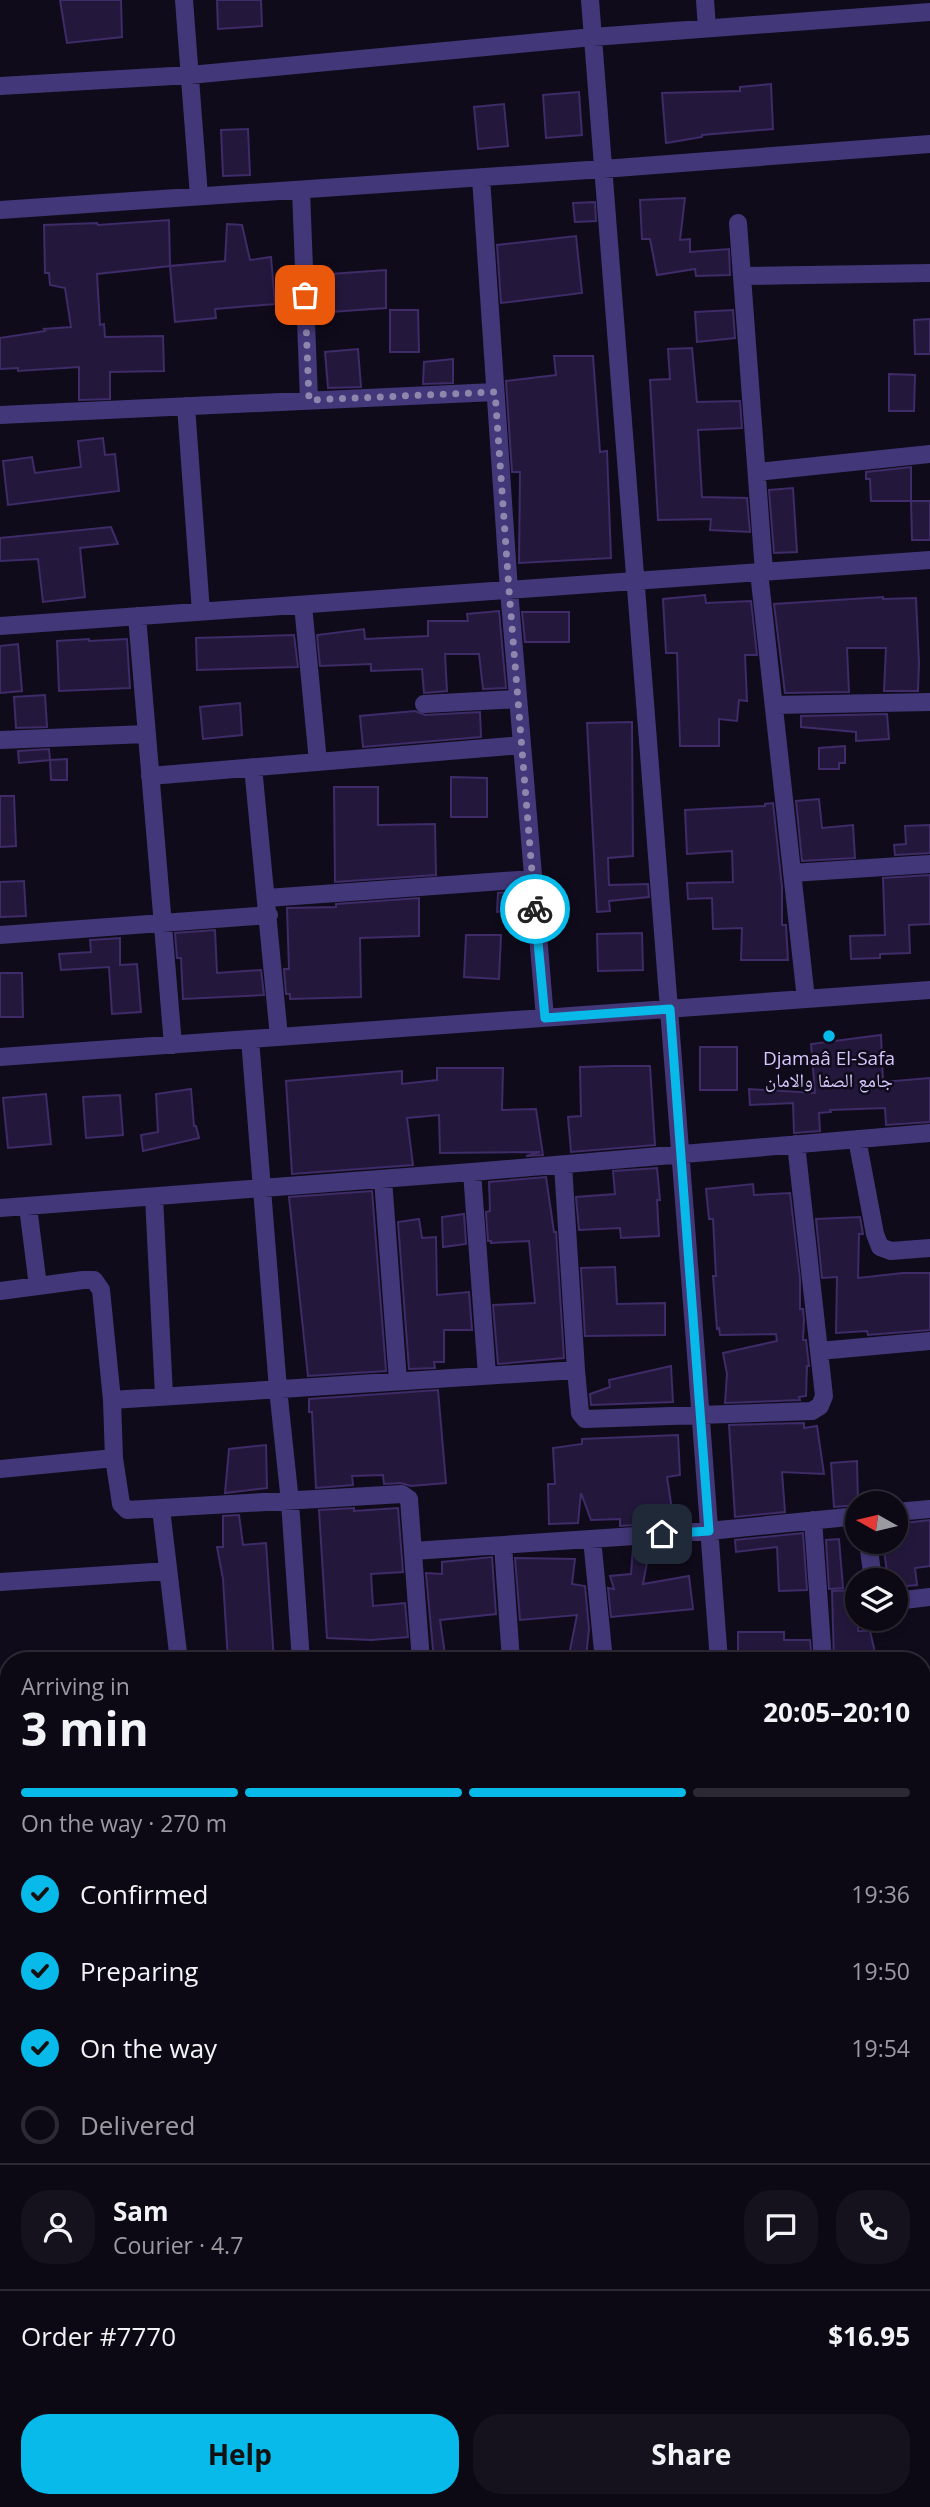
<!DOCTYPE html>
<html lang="en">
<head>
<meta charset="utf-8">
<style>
	:root { --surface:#0c0814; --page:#15111d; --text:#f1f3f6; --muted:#9a9aa0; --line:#2c2934; --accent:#07baea }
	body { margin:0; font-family:"Open Sans","Noto Naskh Arabic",sans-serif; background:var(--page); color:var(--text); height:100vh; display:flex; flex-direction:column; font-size:26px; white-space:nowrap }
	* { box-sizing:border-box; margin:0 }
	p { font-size:23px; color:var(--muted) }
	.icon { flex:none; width:38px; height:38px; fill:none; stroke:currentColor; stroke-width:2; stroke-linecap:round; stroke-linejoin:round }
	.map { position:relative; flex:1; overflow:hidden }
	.sheet { position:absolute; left:0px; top:1652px; width:931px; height:856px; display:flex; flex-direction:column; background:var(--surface); border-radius:28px 28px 0 0; box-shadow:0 4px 10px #0003,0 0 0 2px var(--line) }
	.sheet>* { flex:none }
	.needle { width:46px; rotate:278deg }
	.fabs { position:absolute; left:845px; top:1491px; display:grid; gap:14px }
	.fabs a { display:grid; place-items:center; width:63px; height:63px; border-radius:50%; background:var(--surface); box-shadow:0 4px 10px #0003,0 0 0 2px var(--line); font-size:35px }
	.pin { position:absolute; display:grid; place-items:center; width:60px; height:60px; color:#fff; margin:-30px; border-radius:14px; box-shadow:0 4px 10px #0006 }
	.courier { position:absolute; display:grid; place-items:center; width:70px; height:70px; margin:-35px; border:5px solid #07baea; border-radius:50%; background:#fff; color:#222; box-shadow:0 2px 9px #0007 }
	.overview em { font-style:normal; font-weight:700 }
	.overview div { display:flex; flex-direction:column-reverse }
	.overview { display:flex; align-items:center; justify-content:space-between; height:119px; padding:0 21px }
	h1 { font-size:46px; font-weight:700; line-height:52px }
	.bar { display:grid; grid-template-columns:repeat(4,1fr); gap:10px 7px; align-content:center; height:84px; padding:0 21px }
	.bar i { height:9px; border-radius:5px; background:var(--line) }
	.bar .active { background:var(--accent) }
	.bar p { grid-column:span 4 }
	.line { display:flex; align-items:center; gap:18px; padding:0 21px; border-top:2px solid var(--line) }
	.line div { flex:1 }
	.round { display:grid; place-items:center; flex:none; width:74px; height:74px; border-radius:28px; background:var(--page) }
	ol { padding:0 21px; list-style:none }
	li { display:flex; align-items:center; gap:21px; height:77px }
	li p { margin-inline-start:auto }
	li .icon { padding:7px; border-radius:50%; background:var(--accent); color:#111; stroke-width:4 }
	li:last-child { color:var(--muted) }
	li i { width:38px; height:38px; border:4px solid var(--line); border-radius:50% }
	.primary-button { display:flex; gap:14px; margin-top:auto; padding:14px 21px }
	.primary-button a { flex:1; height:80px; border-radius:28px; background:var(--accent); color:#111; font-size:28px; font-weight:700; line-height:80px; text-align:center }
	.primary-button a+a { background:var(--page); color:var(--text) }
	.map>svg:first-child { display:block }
	.building { fill:#23183c; stroke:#3e2b67; stroke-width:2 }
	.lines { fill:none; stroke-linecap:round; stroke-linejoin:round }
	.street { stroke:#423879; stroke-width:18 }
	.done { stroke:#8f86ae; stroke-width:7; stroke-dasharray:0 12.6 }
	.route { stroke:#07baea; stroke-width:9 }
	.poi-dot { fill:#07baea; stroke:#100b1b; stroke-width:2.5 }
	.labels { text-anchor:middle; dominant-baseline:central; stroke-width:5; stroke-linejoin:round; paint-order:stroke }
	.poi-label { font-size:19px; fill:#d4c8fd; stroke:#100b1b }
</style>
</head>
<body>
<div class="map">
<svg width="930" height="2507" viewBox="0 0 930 2507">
	<rect width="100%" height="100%" fill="#100b1b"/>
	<path class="building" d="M60 0H121L122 37 67 43Z
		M217 0H261L262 26 218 29Z
		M771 84 773 129 702 135V137L666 143 662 93 740 91V87Z
		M579 92 582 135 546 138 543 95Z
		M504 104 508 146 478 149 474 107Z
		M248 129 250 175 223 176 221 130Z
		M685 198 680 240 690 239V252L729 249 730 275 696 276 695 269 657 275 650 239H642L640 200Z
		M595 202 596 221 575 222 573 203Z
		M169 220 170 266 97 274 100 325 104 324 105 337 163 336 164 371 110 372V399L79 400V367L18 371V368L0 369V338L45 331 44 329 71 327 65 288 50 285 49 273H45L44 225 97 223 98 225Z
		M227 224 242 225 250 260 271 257 275 304 215 309 216 318 175 322 170 266 225 261Z
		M576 236 582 293 501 303 497 245Z
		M386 270V308L317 313 316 275Z
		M390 310H418L419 352H390Z
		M733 310 735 338 697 342 695 312Z
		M930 319V354H915L914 320Z
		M692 348 697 402 740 401 742 428 698 430 702 497 747 498 750 532 710 530 711 519 658 520 650 380 670 379 668 349Z
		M358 349 361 387 328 388 325 352Z
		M554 356H593L600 452 607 451 611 558 519 563 520 472H512L506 381 556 375Z
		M453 359V383L423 384 424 362Z
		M889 374 915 375 914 411H889Z
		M103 438 105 455 115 454 119 491 8 505 3 461 32 457 35 473 81 467 78 441Z
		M911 467V501H871L870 479H866V472Z
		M793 488 797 552 774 553 769 490Z
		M911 501H930V540H912Z
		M111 527 118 544 80 548 85 597 43 602 38 559 0 561V538Z
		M705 595 706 603 751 601 757 655H745L747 701 739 700 737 721 719 719V746H680L677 653H666L663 599Z
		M883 597V599L916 598 919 663 918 691H884L886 648H847L849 692 785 693 774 604Z
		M499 611 506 688 483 689 479 654H445L447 691 424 693 422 669 371 671V664L320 666 317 635 364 629 365 639 428 636V621H468L467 614Z
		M522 612H569V642H525Z
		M294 635 298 667 197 670 196 638Z
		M89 639V641L127 639 130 688 59 691 57 641Z
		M18 644 22 691 0 693V646Z
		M45 695 47 727 16 728 14 697Z
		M240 703 242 735 203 739 200 707Z
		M415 711 425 715 480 712 481 737 363 747 360 716Z
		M887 714 889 739 856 741V732L801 727V716Z
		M632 722 633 856 608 858 609 885 648 884 649 897 609 901 610 911 597 912 587 723Z
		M845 746V763H839V769H819V748Z
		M49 749 50 760 19 763 18 751Z
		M67 759V780H51L50 760Z
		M451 777 487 778V817H451Z
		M334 787H378V825L435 824 436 875 335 882Z
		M0 796H14L16 846 0 847Z
		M819 799 822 828 853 825 855 858 802 861 796 801Z
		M773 803 782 887V925H786L788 960H741L742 928 713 929 712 898 688 899 687 883 733 882 732 851 687 854 685 810 765 806V804Z
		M930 825V853L895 855 894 845 906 844 905 826Z
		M930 875V924L909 925 910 953 880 954V958L851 959 850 936 885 935 883 878Z
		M24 881 26 916 0 917V882Z
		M523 891 524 909 497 912 498 893Z
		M419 898V936L360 938 361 997 290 999V994H286L284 969H289L287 908 336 907V904Z
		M215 930 217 973 261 970 264 995 183 999 181 958H177L175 933Z
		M642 933 643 970 598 971 597 934Z
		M466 935H501L499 979 464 977Z
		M120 938V965L137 964 141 1012 112 1014 109 967 61 970 59 954 91 952 90 940Z
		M0 973H22L23 1017H0Z
		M881 1035 883 1082 930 1078V1122L886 1125 885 1108 830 1110 831 1112 819 1113 820 1131 794 1133 793 1103 750 1105 749 1089 815 1093 811 1044Z
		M700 1047H737V1090H700Z
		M614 1066H650L655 1145 571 1152 568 1117 581 1116 580 1067Z
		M437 1068H503L502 1110 536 1109 543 1155 526 1156 540 1152 440 1153 439 1115 407 1118 413 1165 292 1174 286 1081 402 1071V1084L437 1080Z
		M191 1089 194 1126H196L199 1138 143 1151 141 1135 158 1132 156 1094Z
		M46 1094 51 1144 8 1148 3 1098Z
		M120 1095 123 1135 86 1138 83 1097Z
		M657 1168 660 1200H657L659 1236 621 1238 620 1228 579 1230 576 1197 615 1194 613 1171Z
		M546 1177 554 1232H556L564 1358 498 1364 493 1305 535 1303 529 1241 491 1243V1241H488L486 1212 490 1211 489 1182Z
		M753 1184 754 1195 790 1193 800 1279V1309H803L804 1320 803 1340H806L809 1366H807L806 1396 799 1397 800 1400 725 1403 727 1374 723 1353 777 1341 776 1334 720 1335 719 1328 717 1329 713 1276H716L713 1219H709L706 1189Z
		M372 1191 386 1371 308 1376 289 1197Z
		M464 1214 466 1244 443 1247 442 1217Z
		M860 1217 863 1234H859L858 1278 903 1273H930V1330L868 1335 867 1331 836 1333 837 1277 822 1278 816 1219Z
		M419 1219 422 1238 436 1237 437 1295 469 1292 472 1330H444V1362H434L435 1368 409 1369 398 1222Z
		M615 1267 617 1304 665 1303V1335L585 1336 581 1268Z
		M671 1366 673 1402 591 1405 590 1394 610 1387 609 1380Z
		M438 1390 446 1483 411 1486 401 1483 384 1484 383 1475 352 1476 353 1485 316 1488 312 1412H309V1399Z
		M804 1423V1428L817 1426 824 1474 782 1472 785 1512 735 1517 729 1425Z
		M678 1435 680 1475 667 1477 671 1503 665 1523 620 1526V1519L591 1520 581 1493 578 1523 549 1524 548 1484H555L553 1448 582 1444V1439Z
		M266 1445 267 1488 225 1493 229 1449Z
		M857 1461 858 1505 834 1507 831 1463Z
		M354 1508V1511L398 1508 403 1572 371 1574 373 1606 405 1603 408 1637 371 1640 327 1638 319 1510Z
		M239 1515 243 1545 266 1543 274 1661H228L223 1579 217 1547H223V1516Z
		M930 1520V1566L915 1568 917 1585 896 1587V1580H888L883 1542H896V1524Z
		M803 1533 807 1590 779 1591 777 1547 736 1552 735 1540Z
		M839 1539 843 1588 829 1589 826 1540Z
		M650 1546 643 1584 689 1576 693 1609 611 1617 608 1588 614 1589 610 1576 631 1574 633 1548Z
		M492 1557 496 1614 440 1620 446 1661H434L426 1573 442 1574V1562Z
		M515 1558 575 1559 572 1584 585 1586 589 1629 586 1658 569 1655 577 1615 520 1620Z
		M858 1590V1631H870L877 1661H834L832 1591Z
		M738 1632H784V1640H810L812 1661H738Z"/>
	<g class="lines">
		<path class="street" d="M184 0 199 196
			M590 0C634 553 678 1107 719 1661
			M705 0 707 28
			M0 86 190 75 593 37 930 12
			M481 178 509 590 545 1018
			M301 190 309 400
			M0 210 603 169 930 144
			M738 223 764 572
			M742 276 930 273
			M186 406 201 612
			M0 415 495 392
			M757 472 930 454
			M759 572 806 999
			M303 605 318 762
			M137 616 173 1045
			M0 626 930 560
			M424 704 517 699
			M774 705 930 702
			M0 740 146 734
			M253 767 279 1037
			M150 776 521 745
			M792 873 930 864
			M267 898 532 879
			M0 935 269 915
			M250 1039 278 1389 290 1502 301 1661
			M0 1057 930 990
			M857 1139 875 1234 880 1247 891 1251 930 1248
			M563 1165 576 1370 580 1413 585 1419 812 1411 820 1406 824 1396 796 1144
			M472 1172 487 1375
			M383 1179 398 1381
			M154 1197 164 1395
			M28 1207 38 1286
			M0 1208 472 1172 930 1133
			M0 1291 83 1280H94L101 1290 112 1400 114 1458 121 1504 127 1510 402 1494 409 1499 421 1661
			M819 1351 930 1341
			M112 1400 576 1370
			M0 1469 114 1458
			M161 1509 179 1661
			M896 1512 930 1509
			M813 1520 823 1661
			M592 1539 604 1661
			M868 1542 873 1580
			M503 1545 511 1661
			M413 1551 709 1531 858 1516
			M0 1582 168 1571
			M896 1601 930 1597
			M922 1716H930
			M0 1758 2 1782
			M922 1846H930
			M0 1915 9 1914
			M922 1962 930 1961
			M922 2053 930 2052
			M922 2146 930 2145
			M922 2259 930 2258
			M0 2335 9 2334
			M922 2382H930
			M176 2499 191 2504V2507
			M272 2499 273 2507
			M383 2499 384 2507
			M450 2499 451 2507
			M534 2499 535 2507
			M655 2499 656 2507
			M781 2499V2507
			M911 2499 912 2507
			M76 2506 142 2499"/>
	</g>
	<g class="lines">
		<path class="done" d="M305 295 309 400 495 392 509 590 535 909"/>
		<path class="route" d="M535 909 545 1018 670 1009 709 1531 662 1534"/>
	</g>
	<circle class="poi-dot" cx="829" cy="1036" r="7"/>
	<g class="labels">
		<g class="poi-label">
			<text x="829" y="1058">Djamaâ El-Safa<tspan x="829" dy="22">جامع الصفا والامان</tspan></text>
		</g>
	</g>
</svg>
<div class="fabs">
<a><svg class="needle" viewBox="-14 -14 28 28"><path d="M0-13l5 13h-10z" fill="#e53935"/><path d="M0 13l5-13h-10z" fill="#9a9aa0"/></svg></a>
<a><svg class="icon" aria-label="layers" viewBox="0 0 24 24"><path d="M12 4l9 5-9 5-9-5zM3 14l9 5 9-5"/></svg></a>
</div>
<div class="pin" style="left:305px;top:295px;background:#ea580c"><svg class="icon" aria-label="bag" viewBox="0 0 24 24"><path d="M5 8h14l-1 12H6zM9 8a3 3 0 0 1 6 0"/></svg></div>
<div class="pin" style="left:662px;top:1534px;background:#1f2937"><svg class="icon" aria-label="home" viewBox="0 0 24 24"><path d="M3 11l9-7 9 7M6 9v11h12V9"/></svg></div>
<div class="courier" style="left:535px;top:909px"><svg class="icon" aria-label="bike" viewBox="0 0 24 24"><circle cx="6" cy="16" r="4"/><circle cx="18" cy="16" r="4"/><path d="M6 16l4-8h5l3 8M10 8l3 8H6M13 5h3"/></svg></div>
<section class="sheet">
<div class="overview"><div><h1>3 min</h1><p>Arriving in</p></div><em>20:05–20:10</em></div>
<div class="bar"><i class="active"></i><i class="active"></i><i class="active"></i><i></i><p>On the way · 270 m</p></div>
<ol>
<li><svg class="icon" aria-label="check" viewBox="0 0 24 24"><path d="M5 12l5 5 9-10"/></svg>Confirmed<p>19:36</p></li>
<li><svg class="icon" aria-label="check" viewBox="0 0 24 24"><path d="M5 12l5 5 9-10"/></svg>Preparing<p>19:50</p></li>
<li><svg class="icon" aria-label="check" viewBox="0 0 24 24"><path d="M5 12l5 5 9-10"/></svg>On the way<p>19:54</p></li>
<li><i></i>Delivered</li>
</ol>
<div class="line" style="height:126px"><a class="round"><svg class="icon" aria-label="person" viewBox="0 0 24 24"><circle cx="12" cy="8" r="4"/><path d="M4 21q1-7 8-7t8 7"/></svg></a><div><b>Sam</b><p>Courier · 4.7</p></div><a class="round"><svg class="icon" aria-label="chat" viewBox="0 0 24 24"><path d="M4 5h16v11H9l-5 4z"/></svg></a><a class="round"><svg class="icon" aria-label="phone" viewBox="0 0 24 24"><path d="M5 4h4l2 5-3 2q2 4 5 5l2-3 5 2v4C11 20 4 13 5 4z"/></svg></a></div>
<div class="line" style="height:91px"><div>Order #7770</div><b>$16.95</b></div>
<div class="primary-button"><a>Help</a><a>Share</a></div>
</section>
</div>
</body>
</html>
